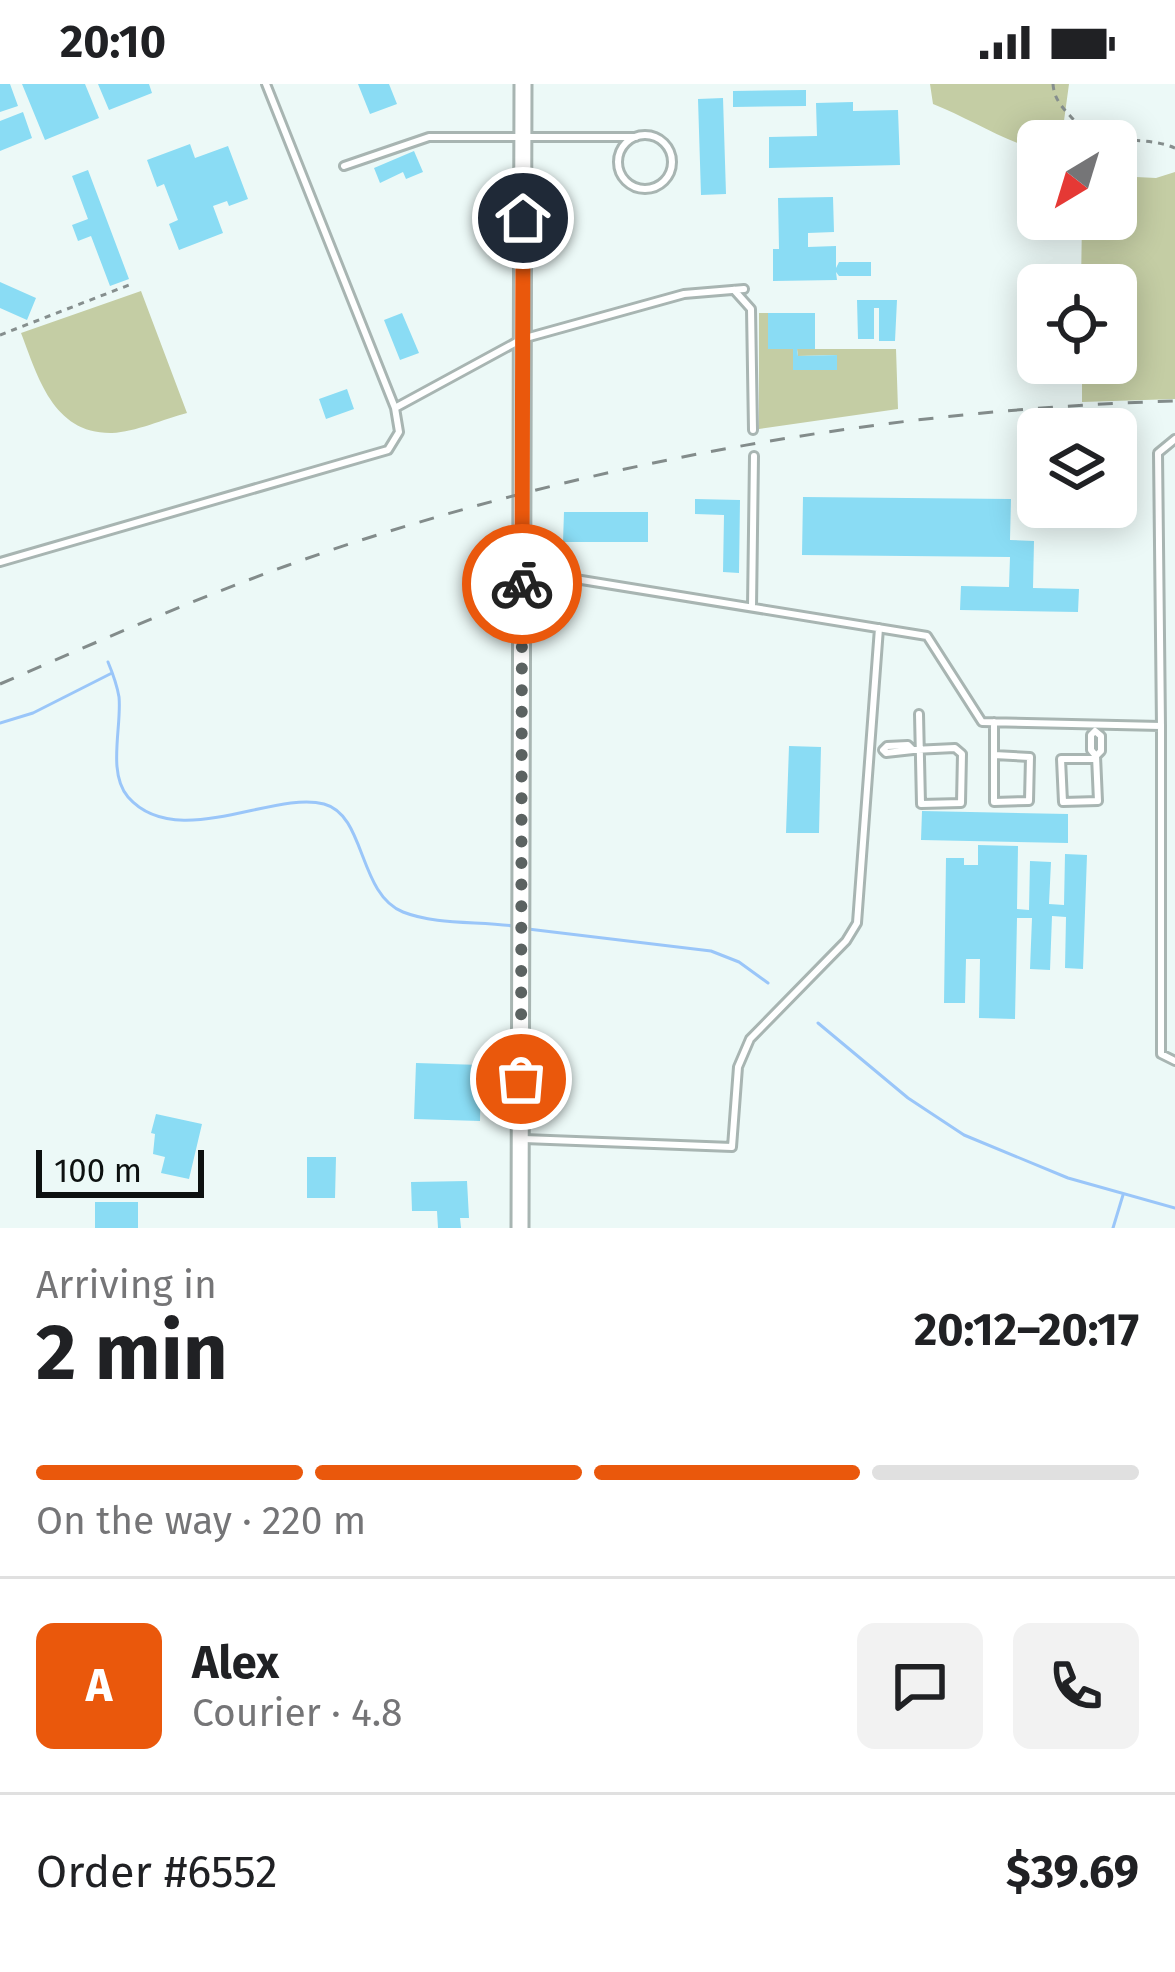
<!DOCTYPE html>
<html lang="en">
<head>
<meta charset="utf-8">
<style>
	:root { --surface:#fff; --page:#f2f2f2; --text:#202124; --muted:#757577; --line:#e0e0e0; --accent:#ea580c }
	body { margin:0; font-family:"Fira Sans",sans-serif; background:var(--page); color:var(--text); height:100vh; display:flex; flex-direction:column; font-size:45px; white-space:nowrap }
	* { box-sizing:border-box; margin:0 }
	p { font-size:39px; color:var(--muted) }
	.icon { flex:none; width:66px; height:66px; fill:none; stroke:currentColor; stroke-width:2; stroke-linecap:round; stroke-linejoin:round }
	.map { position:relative; height:1144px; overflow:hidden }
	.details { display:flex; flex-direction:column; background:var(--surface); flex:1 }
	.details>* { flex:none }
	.needle { width:78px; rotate:218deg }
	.controls { position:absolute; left:1017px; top:36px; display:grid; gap:24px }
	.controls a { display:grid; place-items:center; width:120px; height:120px; border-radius:18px; background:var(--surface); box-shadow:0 6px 30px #0003; font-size:60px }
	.scale { position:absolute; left:36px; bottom:30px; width:168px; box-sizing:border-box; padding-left:12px; border:6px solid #0d1110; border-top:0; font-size:33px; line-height:42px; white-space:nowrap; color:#0d1110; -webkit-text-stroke:9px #ecf9f7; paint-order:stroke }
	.pin { position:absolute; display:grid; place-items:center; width:102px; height:102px; color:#fff; margin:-51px; border:6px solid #fff; border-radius:50%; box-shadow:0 3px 12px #0007 }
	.courier { position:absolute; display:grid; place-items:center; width:120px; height:120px; margin:-60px; border:9px solid #ea580c; border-radius:50%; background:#fff; color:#222; box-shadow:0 3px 15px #0007 }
	.summary em { font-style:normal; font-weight:700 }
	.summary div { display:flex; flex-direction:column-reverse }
	.summary { display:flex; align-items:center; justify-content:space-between; height:204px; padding:0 36px }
	h1 { font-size:78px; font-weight:700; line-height:90px }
	.bar { display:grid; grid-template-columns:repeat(4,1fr); gap:18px 12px; align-content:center; height:144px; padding:0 36px }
	.bar i { height:15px; border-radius:9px; background:var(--line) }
	.bar .current { background:var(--accent) }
	.bar p { grid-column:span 4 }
	.line { display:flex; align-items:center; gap:30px; padding:0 36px; border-top:3px solid var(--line) }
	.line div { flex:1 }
	.round { display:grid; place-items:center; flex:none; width:126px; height:126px; border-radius:18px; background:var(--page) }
	.status { display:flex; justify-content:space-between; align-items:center; height:84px; padding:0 60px; background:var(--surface); direction:ltr }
	.status svg { height:33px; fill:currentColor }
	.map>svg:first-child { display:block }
	.green { fill:#c4cda4 }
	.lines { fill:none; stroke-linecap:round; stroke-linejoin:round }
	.stream { stroke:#9ac6f9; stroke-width:3 }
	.building { fill:#8adcf4 }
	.service-casing { stroke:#a8b5b2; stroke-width:12 }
	.tertiary-casing { stroke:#a8b5b2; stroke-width:21 }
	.path { stroke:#868f8e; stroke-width:3; stroke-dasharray:6 6; stroke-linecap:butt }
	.service { stroke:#fff; stroke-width:6 }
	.tertiary { stroke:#fff; stroke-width:15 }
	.rail { stroke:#838c8b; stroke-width:3; stroke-dasharray:15 15; stroke-linecap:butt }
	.done { stroke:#5b6261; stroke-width:12; stroke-dasharray:0 21.6 }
	.route { stroke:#ea580c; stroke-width:15 }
</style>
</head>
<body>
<div class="status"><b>20:10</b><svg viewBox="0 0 49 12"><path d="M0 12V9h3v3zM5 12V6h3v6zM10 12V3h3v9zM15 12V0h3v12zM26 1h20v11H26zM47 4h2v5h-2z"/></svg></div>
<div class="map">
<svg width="1175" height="1144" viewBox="0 0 1175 1144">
	<rect width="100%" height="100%" fill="#ecf9f7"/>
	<path class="green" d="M930 0H1069L1063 44 1052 57H1038L1037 66C1001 55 968 34 933 20Z
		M1175 88V315L1082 318V279H1116V201H1081L1082 135H1116V92L1156 94Z
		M141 207 187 329C164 335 135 348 112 349 53 350 38 293 21 249Z
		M759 229H768V264L793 265 794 286 837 285V271L798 272 797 265H896L898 325 759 345Z"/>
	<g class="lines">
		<path class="stream" d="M108 578C113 590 117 601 119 613 122 642 107 689 128 713 176 768 274 706 324 720 366 731 358 810 403 828 436 841 478 837 513 842
			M0 639 33 629 112 589
			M528 845 711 867 739 878 768 899
			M818 939 908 1014 964 1051 1068 1094 1175 1124
			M1113 1144 1123 1111"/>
	</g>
	<path class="building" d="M0 0H10L18 22 0 28Z
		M22 0H85L99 34 45 56Z
		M98 0H149L152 9 109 26Z
		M358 0H389L397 20 370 30Z
		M806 6V22L733 23V7Z
		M723 14 726 110 701 111 698 15Z
		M853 18V27L898 26 900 81 769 84V53L817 52 816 19Z
		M23 28 32 54 0 67V37Z
		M190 60 195 74 228 62 248 115 229 122 227 117 213 122 223 149 179 166 169 140 178 136 164 100 157 103 147 76Z
		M414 67 423 88 406 95 403 88 380 99 374 84Z
		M88 86 129 195 110 202 91 152 78 157 72 141 88 135 72 92Z
		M833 113 834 148 808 149V163L836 162V184L839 178H871V192H839L836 188 837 196 773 197V165H779L778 114Z
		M0 198 36 214 27 236 0 224Z
		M857 216H897L895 257H879V224H874V255H858Z
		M402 229 419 269 400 276 384 236Z
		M768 229H815V265H797L798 272 837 271V286H793V265H768Z
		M347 305 354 325 326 335 319 315Z
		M803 413 1011 415 1010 456 1034 457 1033 504 1079 505 1078 528 960 526 961 502 1009 503 1010 473 802 471Z
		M695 415 740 416 739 489 723 488 724 431 695 430Z
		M564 428H648V458H563Z
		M789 662 821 663 819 749H786Z
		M922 727 1068 730V759L921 756Z
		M978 761 1018 762 1017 825 1029 826 1030 777 1051 778 1049 820 1064 821 1065 770 1087 771 1083 885 1065 884 1066 833 1052 832 1050 886 1030 885 1032 834H1017L1015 935 979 934 980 875H966L965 919H944L946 774H964V781H978Z
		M416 979 481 981 480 1037 414 1035Z
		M156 1030 202 1040 189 1095 161 1089 165 1073 153 1070 155 1050 151 1049Z
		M307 1073H336L335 1114H307Z
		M467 1097 469 1134H460L461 1144H438L437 1127H412L411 1098Z
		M95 1118H138V1144H95Z"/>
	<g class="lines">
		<defs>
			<path id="service" d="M618 78a27 27 0 1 1 54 0a27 27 0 1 1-54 0Z
				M344 82 429 53H636
				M734 206 751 225 753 346
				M395 324 522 255 684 210 744 205
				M0 478 388 366 399 348 395 324 266 0
				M526 487 927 552 982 638 1161 642V970L1175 977
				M752 523 754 372
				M994 638V718L1029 717 1030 673 994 671
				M1161 642 1158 369 1175 355
				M1095 647 1101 652V667L1096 672 1091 666V651Z
				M908 661 913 666 886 669 883 666 887 662Z
				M913 666 955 664 962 670 961 719 921 720 919 630
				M1096 675H1061L1063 718 1098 717 1096 672
				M524 1055 732 1063 738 983 750 955 846 857 857 839 879 544"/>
			<path id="tertiary" d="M520 1144 523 0"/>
		</defs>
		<use href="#service" class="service-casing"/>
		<use href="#tertiary" class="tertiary-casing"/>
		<path class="path" d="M1053 0C1054 15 1062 23 1072 34 1101 66 1139 49 1175 64
			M0 251 129 201"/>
		<use href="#service" class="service"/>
		<use href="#tertiary" class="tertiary"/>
		<path class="rail" d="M0 600C122 547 244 493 371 453 629 371 905 325 1175 317"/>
	</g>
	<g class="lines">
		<path class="done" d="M521 995 522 500"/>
		<path class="route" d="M522 500 523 134"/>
	</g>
</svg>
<div class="controls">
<a><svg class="needle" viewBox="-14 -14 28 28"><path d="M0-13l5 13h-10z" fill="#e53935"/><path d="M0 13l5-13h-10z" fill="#757577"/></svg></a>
<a><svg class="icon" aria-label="locate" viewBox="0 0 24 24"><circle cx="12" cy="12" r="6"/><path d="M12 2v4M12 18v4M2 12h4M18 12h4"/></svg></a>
<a><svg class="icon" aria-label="layers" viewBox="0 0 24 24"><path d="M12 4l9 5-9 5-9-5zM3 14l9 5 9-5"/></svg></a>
</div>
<div class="scale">100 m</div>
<div class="pin" style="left:521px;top:995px;background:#ea580c"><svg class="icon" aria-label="bag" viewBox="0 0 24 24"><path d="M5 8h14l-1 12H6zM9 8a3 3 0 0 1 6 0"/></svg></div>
<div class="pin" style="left:523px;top:134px;background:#1f2937"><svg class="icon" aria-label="home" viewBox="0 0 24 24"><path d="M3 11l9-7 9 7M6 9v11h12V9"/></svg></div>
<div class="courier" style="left:522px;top:500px"><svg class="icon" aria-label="bike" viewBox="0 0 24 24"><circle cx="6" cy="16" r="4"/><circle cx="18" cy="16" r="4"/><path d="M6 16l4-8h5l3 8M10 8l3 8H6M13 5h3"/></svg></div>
</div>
<section class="details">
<div class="summary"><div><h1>2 min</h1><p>Arriving in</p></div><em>20:12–20:17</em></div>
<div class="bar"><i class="current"></i><i class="current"></i><i class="current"></i><i></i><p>On the way · 220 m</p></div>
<div class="line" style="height:216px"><b class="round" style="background:var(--accent);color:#fff">A</b><div><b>Alex</b><p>Courier · 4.8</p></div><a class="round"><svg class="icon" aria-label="chat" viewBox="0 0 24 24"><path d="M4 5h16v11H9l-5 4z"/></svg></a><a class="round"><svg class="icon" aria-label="phone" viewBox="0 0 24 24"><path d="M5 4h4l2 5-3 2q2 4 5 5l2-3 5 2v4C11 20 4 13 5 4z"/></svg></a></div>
<div class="line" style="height:156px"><div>Order #6552</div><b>$39.69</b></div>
</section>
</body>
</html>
